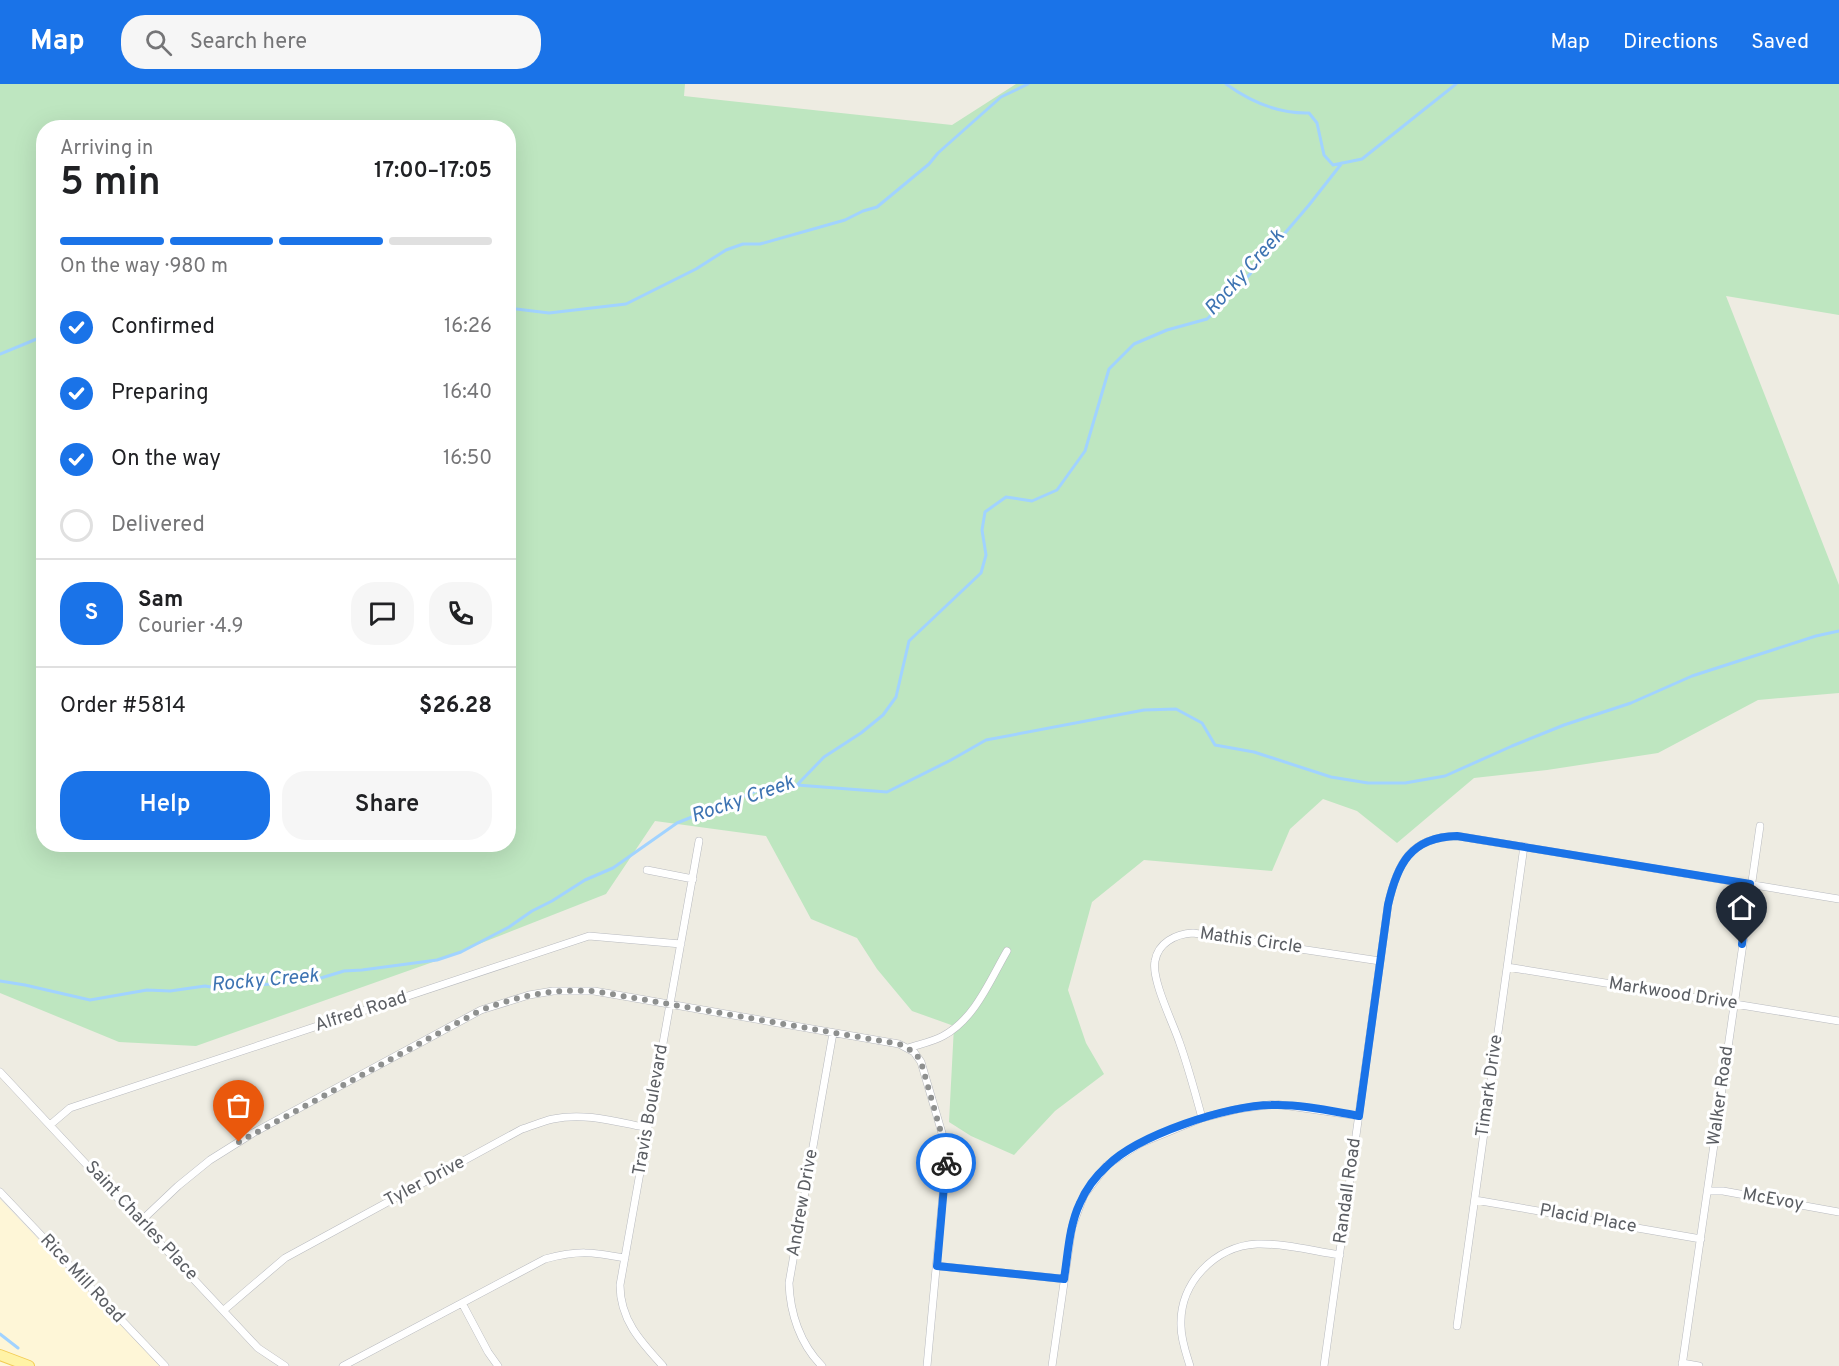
<!DOCTYPE html>
<html lang="en">
<head>
<meta charset="utf-8">
<style>
	:root { --surface:#fff; --page:#f6f6f6; --text:#202124; --muted:#757577; --line:#e0e0e0; --accent:#1a73e8 }
	body { margin:0; font-family:Overpass,sans-serif; background:var(--page); color:var(--text); height:100vh; display:flex; flex-direction:column; font-size:22px; white-space:nowrap }
	* { box-sizing:border-box; margin:0 }
	p { font-size:20px; color:var(--muted) }
	.icon { flex:none; width:33px; height:33px; fill:none; stroke:currentColor; stroke-width:2; stroke-linecap:round; stroke-linejoin:round }
	.map { position:relative; flex:1; overflow:hidden }
	.panel { position:absolute; left:36px; top:36px; width:480px; height:732px; display:flex; flex-direction:column; background:var(--surface); border-radius:24px; box-shadow:0 6px 24px #0002 }
	.panel>* { flex:none }
	.pin { position:absolute; display:grid; place-items:center; width:51px; height:51px; color:#fff; margin:-62px -26px; border-radius:50% 50% 50% 0; rotate:-45deg; box-shadow:0 0 6px #0007 }
	.pin .icon { rotate:45deg }
	.courier { position:absolute; display:grid; place-items:center; width:60px; height:60px; margin:-30px; border:4px solid #1a73e8; border-radius:50%; background:#fff; color:#222; box-shadow:0 2px 8px #0007 }
	.summary em { font-style:normal; font-weight:600 }
	.summary div { display:flex; flex-direction:column-reverse }
	.summary { display:flex; align-items:center; justify-content:space-between; height:102px; padding:0 24px }
	h1 { font-size:39px; font-weight:600; line-height:45px }
	.bar { display:grid; grid-template-columns:repeat(4,1fr); gap:9px 6px; align-content:center; height:72px; padding:0 24px }
	.bar i { height:8px; border-radius:4px; background:var(--line) }
	.bar .active { background:var(--accent) }
	.bar p { grid-column:span 4 }
	.line { display:flex; align-items:center; gap:15px; padding:0 24px; border-top:2px solid var(--line) }
	.line div { flex:1 }
	.round { display:grid; place-items:center; flex:none; width:63px; height:63px; border-radius:24px; background:var(--page) }
	ol { padding:0 24px; list-style:none }
	li { display:flex; align-items:center; gap:18px; height:66px }
	li p { margin-inline-start:auto }
	li .icon { padding:6px; border-radius:50%; background:var(--accent); color:#fff; stroke-width:4 }
	li:last-child { color:var(--muted) }
	li i { width:33px; height:33px; border:3px solid var(--line); border-radius:50% }
	.primary-button { display:flex; gap:12px; margin-top:auto; padding:12px 24px }
	.primary-button a { flex:1; height:69px; border-radius:24px; background:var(--accent); color:#fff; font-size:24px; font-weight:600; line-height:69px; text-align:center }
	.primary-button a+a { background:var(--page); color:var(--text) }
	header { display:flex; align-items:center; gap:36px; box-sizing:border-box; height:84px; padding:0 30px; background:var(--accent); color:#fff }
	header strong { font-size:28px }
	nav { display:flex; gap:33px; margin-inline-start:auto; font-size:21px }
	.search { width:420px; height:54px; background:var(--page); display:flex; align-items:center; gap:15px; box-sizing:border-box; padding:0 21px; border-radius:24px; color:var(--muted); font-size:22px }
	.map>svg:first-child { display:block }
	.commercial { fill:#fef6d7 }
	.green { fill:#bee6c0; fill-rule:evenodd }
	.lines { fill:none; stroke-linecap:round; stroke-linejoin:round }
	.stream { stroke:#a1d3ff; stroke-width:3 }
	.street-casing { stroke:#b8babf; stroke-width:8 }
	.primary-casing { stroke:#f3cc56; stroke-width:12 }
	.street { stroke:#fff; stroke-width:7 }
	.primary { stroke:#fff3a6; stroke-width:10 }
	.done { stroke:#8e908f; stroke-width:6; stroke-dasharray:0 10.8 }
	.route { stroke:#1a73e8; stroke-width:8 }
	.labels { text-anchor:middle; dominant-baseline:central; stroke-width:6; stroke-linejoin:round; paint-order:stroke }
	.street-label { font-size:18px; fill:#5b5e63; stroke:#fff }
	.water-label { font-size:20px; font-style:italic; fill:#3d73b2; stroke:#fff }
</style>
</head>
<body>
<header>
<strong>Map</strong>
<div class="search"><svg class="icon" aria-label="search" viewBox="0 0 24 24"><circle cx="10" cy="10" r="6"/><path d="M15 15l6 6"/></svg>Search here</div>
<nav><a>Map</a><a>Directions</a><a>Saved</a></nav>
</header>
<div class="map">
<svg width="1839" height="1282" viewBox="0 0 1839 1282">
	<rect width="100%" height="100%" fill="#eeece2"/>
	<path class="commercial" d="M0 1115 81 1200 160 1282H0Z"/>
	<path class="green" d="M0 0H685L684 12 952 41 1016 0H1839V231L1726 212 1839 501V609L1758 616 1658 669 1547 686 1474 694 1397 759 1357 727 1323 715 1290 745 1272 787 1144 776 1092 818 1068 906 1086 959 1104 990 1055 1027 1014 1071 971 1052 949 1038 954 942 912 927 877 885 857 854 811 835 766 752 655 737 606 810 433 878 196 962 119 958 0 909ZM44 44H508V760H44Z"/>
	<g class="lines">
		<path class="stream" d="M1226 0C1251 18 1278 30 1309 29L1317 39 1324 71 1333 81 1362 75 1456 0
			M508 224 549 229 626 220 696 185 726 166 743 160H760L845 136 863 127 877 123 929 80 938 69 1001 13 1028 0
			M0 270 44 252
			M797 701 824 673 861 649 883 631 896 613 909 557 981 489 986 471 982 446 985 428 1006 413 1032 417 1057 406 1085 367 1109 285 1134 260 1167 246 1207 235 1232 211 1309 121 1342 79
			M0 897 25 901 90 916 147 906 170 907 205 902 217 904 311 897 344 887 362 886 437 876 461 868 509 843 532 827 552 817 585 796 613 784 677 739 764 704 797 701 887 708 951 676 986 656 1144 626 1176 625 1202 639 1215 661 1254 668 1331 693 1368 699H1405L1445 692 1512 662 1564 641 1631 619 1692 592 1816 552 1839 547
			M0 1250 18 1264"/>
		<defs>
			<path id="street" d="M647 786 693 795
				M1507 883 1839 937
				M908 964C920 960 932 958 943 952 975 935 990 896 1007 867
				M0 988 258 1264 285 1282
				M1202 1034C1195 1008 1188 982 1179 957 1173 939 1151 895 1155 877 1158 859 1175 850 1193 849L1380 877
				M50 1041 70 1024 589 852 681 860
				M1708 1107H1723L1839 1128
				M0 1108 165 1282
				M1475 1116 1701 1155
				M140 1138 178 1102 210 1076 253 1049 481 926 529 911 553 907H594L899 960 914 968 921 978 947 1066 927 1282
				M937 1182 1064 1195
				M462 1219 488 1268 498 1282
				M224 1226 285 1174 522 1045C532 1042 543 1037 553 1035 585 1028 617 1038 648 1044
				M1457 1242 1524 762
				M1682 1279 1699 1282
				M343 1282 545 1175C579 1166 591 1168 625 1174
				M663 1282C641 1258 620 1236 620 1201L699 757
				M822 1282C800 1260 790 1229 789 1199L833 949
				M1052 1282 1072 1143 1084 1111 1107 1081 1141 1059 1202 1034 1238 1025 1275 1020 1359 1032
				M1190 1282C1186 1269 1181 1256 1181 1242 1179 1199 1215 1162 1257 1160 1284 1159 1313 1167 1340 1171
				M1324 1282 1388 821C1397 780 1410 753 1457 752L1839 815
				M1682 1282 1760 742"/>
			<path id="primary" d="M0 1271 29 1282"/>
		</defs>
		<use href="#street" class="street-casing"/>
		<use href="#primary" class="primary-casing"/>
		<use href="#street" class="street"/>
		<use href="#primary" class="primary"/>
	</g>
	<g class="lines">
		<path class="done" d="M239 1058 481 926C523 911 550 905 594 907L899 960C908 964 917 969 921 978L946 1066V1079"/>
		<path class="route" d="M946 1079 937 1182 1064 1195C1068 1170 1069 1142 1080 1119 1086 1105 1096 1092 1107 1082 1138 1051 1228 1021 1272 1021 1301 1020 1331 1027 1359 1032L1388 821C1397 781 1410 753 1457 752L1750 800 1742 860"/>
	</g>
	<g class="labels">
		<g class="street-label">
			<text transform="translate(1251 857) rotate(8)">Mathis Circle</text>
			<text transform="translate(1673 910) rotate(9)">Markwood Drive</text>
			<text transform="translate(361 928) rotate(-18)">Alfred Road</text>
			<text transform="translate(1490 1002) rotate(-82)">Timark Drive</text>
			<text transform="translate(1721 1012) rotate(-82)">Walker Road</text>
			<text transform="translate(651 1026) rotate(-80)">Travis Boulevard</text>
			<text transform="translate(425 1098) rotate(-28)">Tyler Drive</text>
			<text transform="translate(1348 1107) rotate(-82)">Randall Road</text>
			<text transform="translate(1773 1116) rotate(10)">McEvoy</text>
			<text transform="translate(803 1119) rotate(-80)">Andrew Drive</text>
			<text transform="translate(1588 1135) rotate(10)">Placid Place</text>
			<text transform="translate(141 1137) rotate(47)">Saint Charles Place</text>
			<text transform="translate(82 1195) rotate(47)">Rice Mill Road</text>
		</g>
		<g class="water-label">
			<text transform="translate(1245 189) rotate(-48)">Rocky Creek</text>
			<text transform="translate(743 716) rotate(-19)">Rocky Creek</text>
			<text transform="translate(265 897) rotate(-5)">Rocky Creek</text>
		</g>
	</g>
</svg>
<div class="pin" style="left:239px;top:1058px;background:#ea580c"><svg class="icon" aria-label="bag" viewBox="0 0 24 24"><path d="M5 8h14l-1 12H6zM9 8a3 3 0 0 1 6 0"/></svg></div>
<div class="pin" style="left:1742px;top:860px;background:#1f2937"><svg class="icon" aria-label="home" viewBox="0 0 24 24"><path d="M3 11l9-7 9 7M6 9v11h12V9"/></svg></div>
<div class="courier" style="left:946px;top:1079px"><svg class="icon" aria-label="bike" viewBox="0 0 24 24"><circle cx="6" cy="16" r="4"/><circle cx="18" cy="16" r="4"/><path d="M6 16l4-8h5l3 8M10 8l3 8H6M13 5h3"/></svg></div>
<section class="panel">
<div class="summary"><div><h1>5 min</h1><p>Arriving in</p></div><em>17:00–17:05</em></div>
<div class="bar"><i class="active"></i><i class="active"></i><i class="active"></i><i></i><p>On the way · 980 m</p></div>
<ol>
<li><svg class="icon" aria-label="check" viewBox="0 0 24 24"><path d="M5 12l5 5 9-10"/></svg>Confirmed<p>16:26</p></li>
<li><svg class="icon" aria-label="check" viewBox="0 0 24 24"><path d="M5 12l5 5 9-10"/></svg>Preparing<p>16:40</p></li>
<li><svg class="icon" aria-label="check" viewBox="0 0 24 24"><path d="M5 12l5 5 9-10"/></svg>On the way<p>16:50</p></li>
<li><i></i>Delivered</li>
</ol>
<div class="line" style="height:108px"><b class="round" style="background:var(--accent);color:#fff">S</b><div><b>Sam</b><p>Courier · 4.9</p></div><a class="round"><svg class="icon" aria-label="chat" viewBox="0 0 24 24"><path d="M4 5h16v11H9l-5 4z"/></svg></a><a class="round"><svg class="icon" aria-label="phone" viewBox="0 0 24 24"><path d="M5 4h4l2 5-3 2q2 4 5 5l2-3 5 2v4C11 20 4 13 5 4z"/></svg></a></div>
<div class="line" style="height:78px"><div>Order #5814</div><b>$26.28</b></div>
<div class="primary-button"><a>Help</a><a>Share</a></div>
</section>
</div>
</body>
</html>
